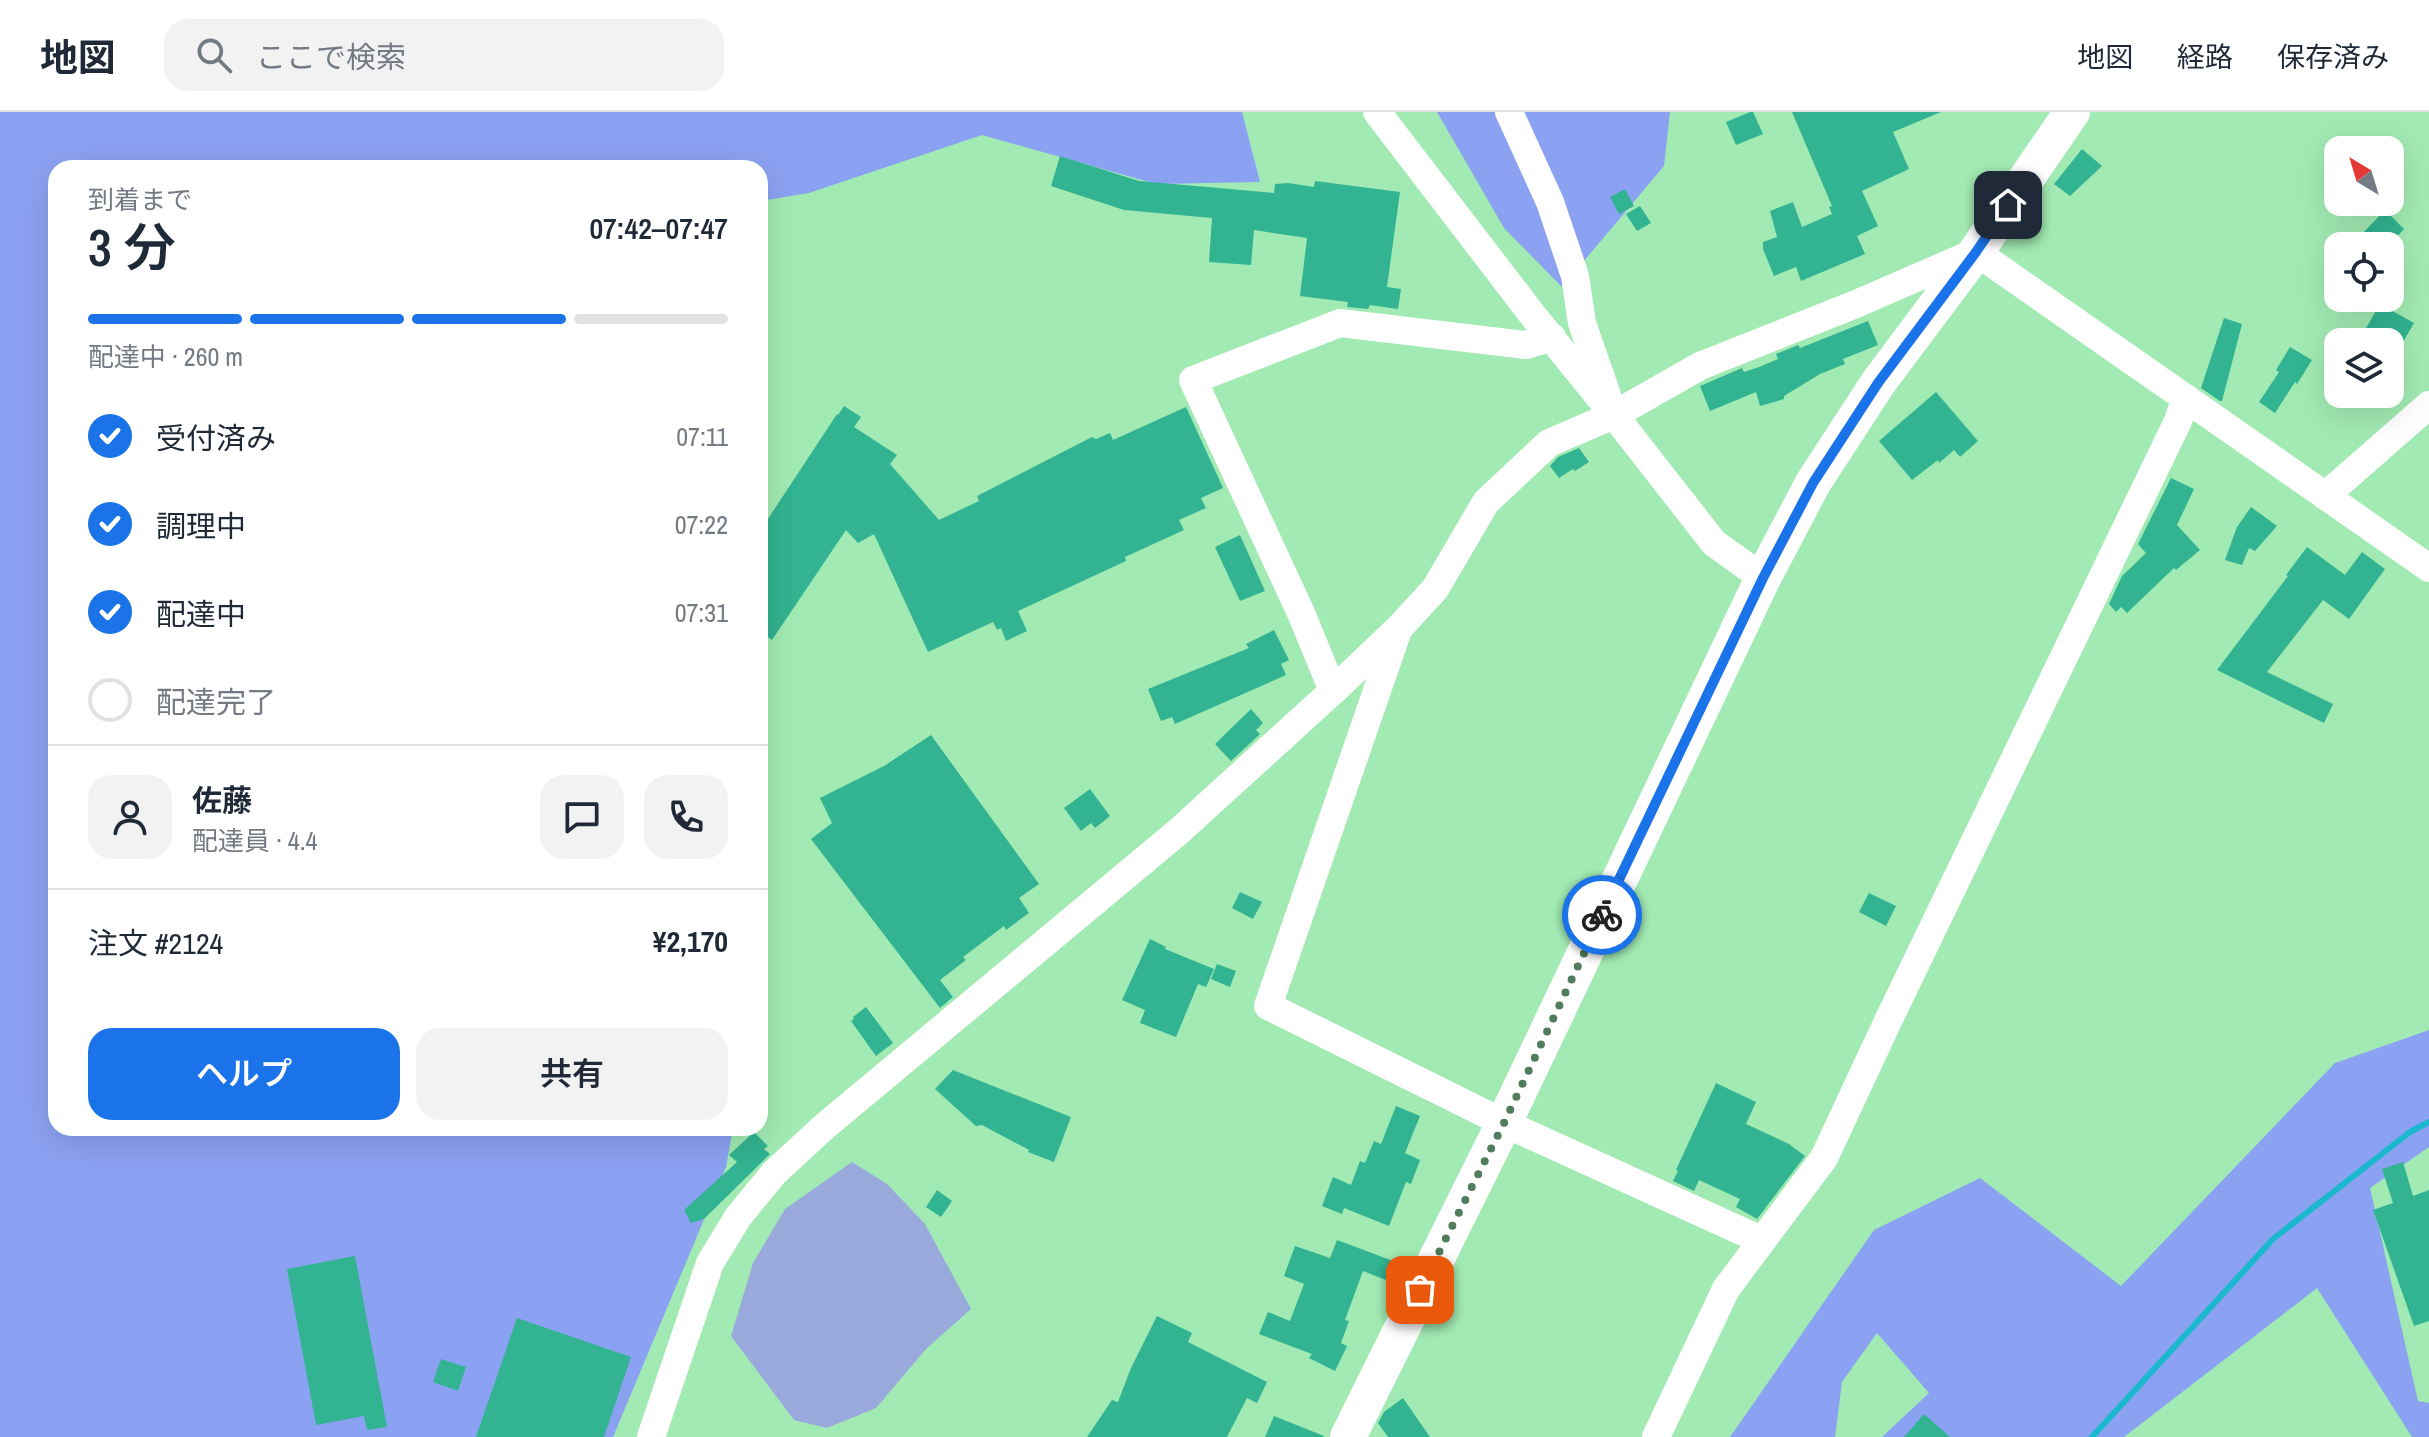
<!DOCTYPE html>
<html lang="ja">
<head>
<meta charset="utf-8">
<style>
	:root { --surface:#fff; --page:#f2f2f3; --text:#1f2937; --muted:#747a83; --line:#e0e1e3; --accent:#1a73e8 }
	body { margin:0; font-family:"Archivo Narrow","Noto Sans JP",sans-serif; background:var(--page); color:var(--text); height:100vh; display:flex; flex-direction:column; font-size:30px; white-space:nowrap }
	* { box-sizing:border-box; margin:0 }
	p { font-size:26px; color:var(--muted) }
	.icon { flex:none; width:44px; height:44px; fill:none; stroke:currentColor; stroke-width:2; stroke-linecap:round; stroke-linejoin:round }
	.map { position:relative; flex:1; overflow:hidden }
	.side { position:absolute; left:48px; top:48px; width:720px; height:976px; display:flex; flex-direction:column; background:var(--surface); border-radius:24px; box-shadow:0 8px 32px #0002 }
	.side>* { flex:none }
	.needle { width:52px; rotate:322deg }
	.buttons { position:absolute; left:2324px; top:24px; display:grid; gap:16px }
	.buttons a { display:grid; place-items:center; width:80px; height:80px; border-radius:16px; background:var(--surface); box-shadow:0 8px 32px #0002; font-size:40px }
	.pin { position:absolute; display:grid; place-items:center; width:68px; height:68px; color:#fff; margin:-34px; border-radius:16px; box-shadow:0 4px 12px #0006 }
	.courier { position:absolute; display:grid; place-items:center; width:80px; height:80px; margin:-40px; border:6px solid #1a73e8; border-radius:50%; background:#fff; color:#222; box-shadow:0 2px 10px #0007 }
	.head em { font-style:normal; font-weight:600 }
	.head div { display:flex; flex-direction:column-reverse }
	.head { display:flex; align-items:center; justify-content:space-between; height:136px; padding:0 40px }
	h1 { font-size:52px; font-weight:600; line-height:60px }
	.bar { display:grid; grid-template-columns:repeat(4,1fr); gap:12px 8px; align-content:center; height:96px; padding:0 40px }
	.bar i { height:10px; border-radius:6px; background:var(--line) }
	.bar .active { background:var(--accent) }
	.bar p { grid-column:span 4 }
	.line { display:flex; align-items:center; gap:20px; padding:0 40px; border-top:2px solid var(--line) }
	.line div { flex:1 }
	.round { display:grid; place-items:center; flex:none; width:84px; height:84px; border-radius:24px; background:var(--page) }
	ol { padding:0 40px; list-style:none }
	li { display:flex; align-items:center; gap:24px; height:88px }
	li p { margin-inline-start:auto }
	li .icon { padding:8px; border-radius:50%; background:var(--accent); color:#fff; stroke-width:4 }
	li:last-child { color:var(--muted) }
	li i { width:44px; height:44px; border:4px solid var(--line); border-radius:50% }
	.button { display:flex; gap:16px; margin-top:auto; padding:16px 40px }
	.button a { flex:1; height:92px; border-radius:24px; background:var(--accent); color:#fff; font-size:32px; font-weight:600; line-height:92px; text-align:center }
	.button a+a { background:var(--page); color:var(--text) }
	header { display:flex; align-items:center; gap:48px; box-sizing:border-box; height:112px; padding:0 40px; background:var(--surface); border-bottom:2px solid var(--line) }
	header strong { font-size:38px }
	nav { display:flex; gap:44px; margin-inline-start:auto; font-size:28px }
	.search { width:560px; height:72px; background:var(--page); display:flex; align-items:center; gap:20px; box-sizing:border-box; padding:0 28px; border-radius:24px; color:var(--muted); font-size:30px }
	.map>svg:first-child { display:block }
	.green { fill:#99a9dc }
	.forest { fill:#8ba2f2 }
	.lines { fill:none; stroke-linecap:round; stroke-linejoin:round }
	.stream { stroke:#1ab7ce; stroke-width:6 }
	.building { fill:#32b391 }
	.minor { stroke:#fff; stroke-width:28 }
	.major { stroke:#fff; stroke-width:36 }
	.done { stroke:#517d5c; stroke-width:8; stroke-dasharray:0 14.4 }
	.route { stroke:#1a73e8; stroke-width:10 }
</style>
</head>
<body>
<header>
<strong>地図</strong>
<div class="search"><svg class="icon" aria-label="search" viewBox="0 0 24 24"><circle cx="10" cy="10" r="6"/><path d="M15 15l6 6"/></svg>ここで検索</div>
<nav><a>地図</a><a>経路</a><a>保存済み</a></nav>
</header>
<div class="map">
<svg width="2429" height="1325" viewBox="0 0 2429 1325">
	<rect width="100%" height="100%" fill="#a2eab3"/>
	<path class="green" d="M852 1050 887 1072 925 1112 971 1197 926 1237 876 1296 827 1316 794 1308 731 1224 753 1151 785 1097Z"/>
	<path class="forest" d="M0 0H1242L1260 70 1156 72 982 23 809 81 760 89V56H56V1016H733L726 1055 613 1325H0Z
		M1437 0H1670L1664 54 1562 175 1504 116Z
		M2429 918V1035L2370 1076 2418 1289 2429 1291V1325H2412L2317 1176 2124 1325H1882L1929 1281 1877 1221 1842 1270 1835 1325H1730L1874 1118 1980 1066 2121 1174 2335 951Z"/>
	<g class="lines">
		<path class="stream" d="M2092 1325 2273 1127 2410 1020 2429 1010"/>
	</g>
	<path class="building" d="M1750 0H1753L1763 22 1736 33 1726 10Z
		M1792 0H1941L1893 20 1909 57 1862 79 1878 114 1857 124 1865 142 1801 169 1796 155 1774 164 1763 137V130L1777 125 1770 99 1793 90 1802 115 1832 102 1829 95 1832 94Z
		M2082 37 2102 54 2070 84 2054 72Z
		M1060 44 1139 69 1274 81 1275 72 1288 71 1314 75 1315 69 1400 80 1387 175 1401 177 1398 197 1370 193 1368 197 1347 195 1348 190 1300 184 1307 126 1254 118 1251 153 1209 150 1212 106 1124 98 1051 74Z
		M1625 77 1634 94 1619 102 1610 85Z
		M1640 94 1651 111 1637 119 1626 102Z
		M2385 98 2404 117 2388 134H2373L2361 123Z
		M2380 192 2414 211 2400 235 2392 230H2358Z
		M2224 206 2242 212 2222 289H2220L2201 276Z
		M1868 209 1878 233 1843 247 1845 252 1820 262 1784 284V287L1760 294 1756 280 1710 299 1700 274 1742 256 1744 260 1759 255 1778 247 1776 242 1798 233 1800 236Z
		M2290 235 2312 248 2297 272 2295 270 2275 301 2259 290 2279 260 2276 258Z
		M1936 280 1978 329 1960 345 1954 338 1939 351 1938 348 1912 368 1879 329Z
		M844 294 861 305 854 315 897 343 890 352 939 408 979 389 977 384 1092 325 1096 327 1110 321 1113 328 1186 295 1223 376 1201 386 1206 396 1179 408 1184 418 1125 445 1126 449 1018 499 1027 519 1006 529 1001 516 997 518 993 510 928 540 874 422 858 431 846 418 772 528 760 520V419L837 302 838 303Z
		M1579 336 1589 350 1575 359 1573 357 1559 366 1550 354 1558 345Z
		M2171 366 2194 377 2177 413 2200 438 2176 458 2174 456 2127 501 2121 495 2116 500 2109 492 2122 464 2146 441 2138 432Z
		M2251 395 2277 414 2255 439 2249 436 2242 453 2225 448 2237 415Z
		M1240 423 1265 479 1240 489 1215 435Z
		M2307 435 2345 463 2362 440 2385 457 2349 507 2323 488 2267 560 2333 592 2324 611 2217 558 2288 464 2286 463Z
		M1274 518 1289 548 1281 552 1286 563 1175 612 1172 605 1161 609 1148 577 1249 536 1246 532Z
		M1251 597 1263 611 1256 618 1260 622 1231 649 1215 632Z
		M931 623 1039 772 1019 786 1029 801 1006 818 1004 814 963 845 966 848 940 868 953 885 940 896 811 727 832 711 820 686 884 654Z
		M1090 677 1110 704 1095 716 1091 711 1081 719 1064 696Z
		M1240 780 1262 790 1253 807 1232 796Z
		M1869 781 1896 794 1886 814 1859 800Z
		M1150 827 1166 835 1165 837 1214 857 1206 875 1198 872 1176 925 1140 911 1145 898 1122 888Z
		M1217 852 1236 859 1230 875 1211 867Z
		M866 895 893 931 876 944 851 909 854 907 853 905Z
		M953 958 1071 1005 1054 1050 1028 1040 1029 1038 982 1013 976 1014 935 977Z
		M1716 971 1756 990 1746 1012 1789 1032 1805 1044 1757 1107 1736 1095 1740 1087 1699 1068 1694 1079 1673 1069 1678 1059 1676 1058Z
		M1396 994 1420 1004 1405 1041 1420 1048 1411 1072 1406 1070 1389 1114 1344 1096 1342 1102 1322 1094 1333 1065 1351 1073 1360 1049 1365 1051 1374 1029 1381 1032Z
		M754 1020 768 1034 764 1037 770 1042 704 1107 691 1111 684 1098 737 1050 729 1043Z
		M2403 1050 2413 1084 2429 1078V1209L2414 1214 2373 1098 2393 1091 2382 1057Z
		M937 1078 952 1089 941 1105 926 1095Z
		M1337 1128 1401 1152 1394 1171 1363 1159 1345 1208 1349 1209 1341 1231 1347 1234 1335 1259 1309 1246 1312 1242 1259 1222 1268 1200 1290 1209 1304 1172 1284 1164 1295 1134 1330 1146Z
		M355 1144 387 1315 367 1318 364 1304 316 1313 287 1157Z
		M1157 1204 1192 1221 1188 1230 1267 1270 1257 1291 1247 1286 1227 1325H1087L1112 1288 1118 1290 1131 1256Z
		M517 1206 631 1245 604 1325H476Z
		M441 1247 466 1255 458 1279 433 1270Z
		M1403 1286 1430 1325H1388L1378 1311 1384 1300Z
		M1924 1302 1950 1325H1904Z
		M1274 1304 1324 1324 1323 1325H1265Z"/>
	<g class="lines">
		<path class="minor" d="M1377 0 1531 201 1614 303 1714 431 1763 466
			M1509 0 1550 90 1575 164 1582 211 1607 283
			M2325 384 2429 293
			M1398 518 1268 894 1504 1011 1761 1128
			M1333 579 1301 501 1193 268 1340 211 1526 233 1552 225
			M651 1325 710 1151 738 1105 774 1061 825 1014 1178 720 1333 579 1399 516 1435 477 1486 390 1549 331 1614 303 1700 254 1856 192 1976 140 2429 456
			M1656 1325 1726 1177 1824 1046 1888 909 2178 309 2186 286"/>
		<path class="major" d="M1348 1325 1504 1011 1763 466 1813 371 1878 271 1976 140 2072 0"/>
	</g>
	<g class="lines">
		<path class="done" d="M1420 1178 1504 1011 1602 803"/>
		<path class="route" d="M1602 803 1763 466 1813 371 1878 271 1976 140 2008 93"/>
	</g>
</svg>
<div class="buttons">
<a><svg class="needle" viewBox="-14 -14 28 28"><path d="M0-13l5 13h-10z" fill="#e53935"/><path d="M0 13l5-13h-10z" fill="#747a83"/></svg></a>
<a><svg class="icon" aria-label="locate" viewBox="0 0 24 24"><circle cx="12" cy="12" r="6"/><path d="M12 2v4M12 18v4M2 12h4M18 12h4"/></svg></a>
<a><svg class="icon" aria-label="layers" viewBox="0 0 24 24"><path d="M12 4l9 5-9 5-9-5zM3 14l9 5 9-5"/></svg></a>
</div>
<div class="pin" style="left:1420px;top:1178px;background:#ea580c"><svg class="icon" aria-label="bag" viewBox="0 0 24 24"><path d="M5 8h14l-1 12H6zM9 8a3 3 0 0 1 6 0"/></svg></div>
<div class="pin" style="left:2008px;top:93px;background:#1f2937"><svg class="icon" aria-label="home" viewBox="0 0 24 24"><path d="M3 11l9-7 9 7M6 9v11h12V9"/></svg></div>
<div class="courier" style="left:1602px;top:803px"><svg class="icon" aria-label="bike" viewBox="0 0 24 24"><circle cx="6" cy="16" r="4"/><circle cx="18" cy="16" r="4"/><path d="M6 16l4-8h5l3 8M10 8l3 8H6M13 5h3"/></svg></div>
<section class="side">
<div class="head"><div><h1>3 分</h1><p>到着まで</p></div><em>07:42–07:47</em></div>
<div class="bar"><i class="active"></i><i class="active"></i><i class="active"></i><i></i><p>配達中 · 260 m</p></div>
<ol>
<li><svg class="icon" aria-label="check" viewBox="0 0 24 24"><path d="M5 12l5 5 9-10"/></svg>受付済み<p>07:11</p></li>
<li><svg class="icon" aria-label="check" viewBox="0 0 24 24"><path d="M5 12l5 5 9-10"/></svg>調理中<p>07:22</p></li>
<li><svg class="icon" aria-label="check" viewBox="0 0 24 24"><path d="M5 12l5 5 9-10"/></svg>配達中<p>07:31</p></li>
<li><i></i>配達完了</li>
</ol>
<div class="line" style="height:144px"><a class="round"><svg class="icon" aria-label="person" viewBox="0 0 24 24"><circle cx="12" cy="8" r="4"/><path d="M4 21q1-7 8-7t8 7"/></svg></a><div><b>佐藤</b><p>配達員 · 4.4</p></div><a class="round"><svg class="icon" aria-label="chat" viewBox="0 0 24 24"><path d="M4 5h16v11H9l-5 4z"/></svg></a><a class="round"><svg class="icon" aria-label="phone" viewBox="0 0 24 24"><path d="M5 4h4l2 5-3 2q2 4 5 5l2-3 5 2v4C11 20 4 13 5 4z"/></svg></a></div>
<div class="line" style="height:104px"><div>注文 #2124</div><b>¥2,170</b></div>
<div class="button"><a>ヘルプ</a><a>共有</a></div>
</section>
</div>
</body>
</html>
